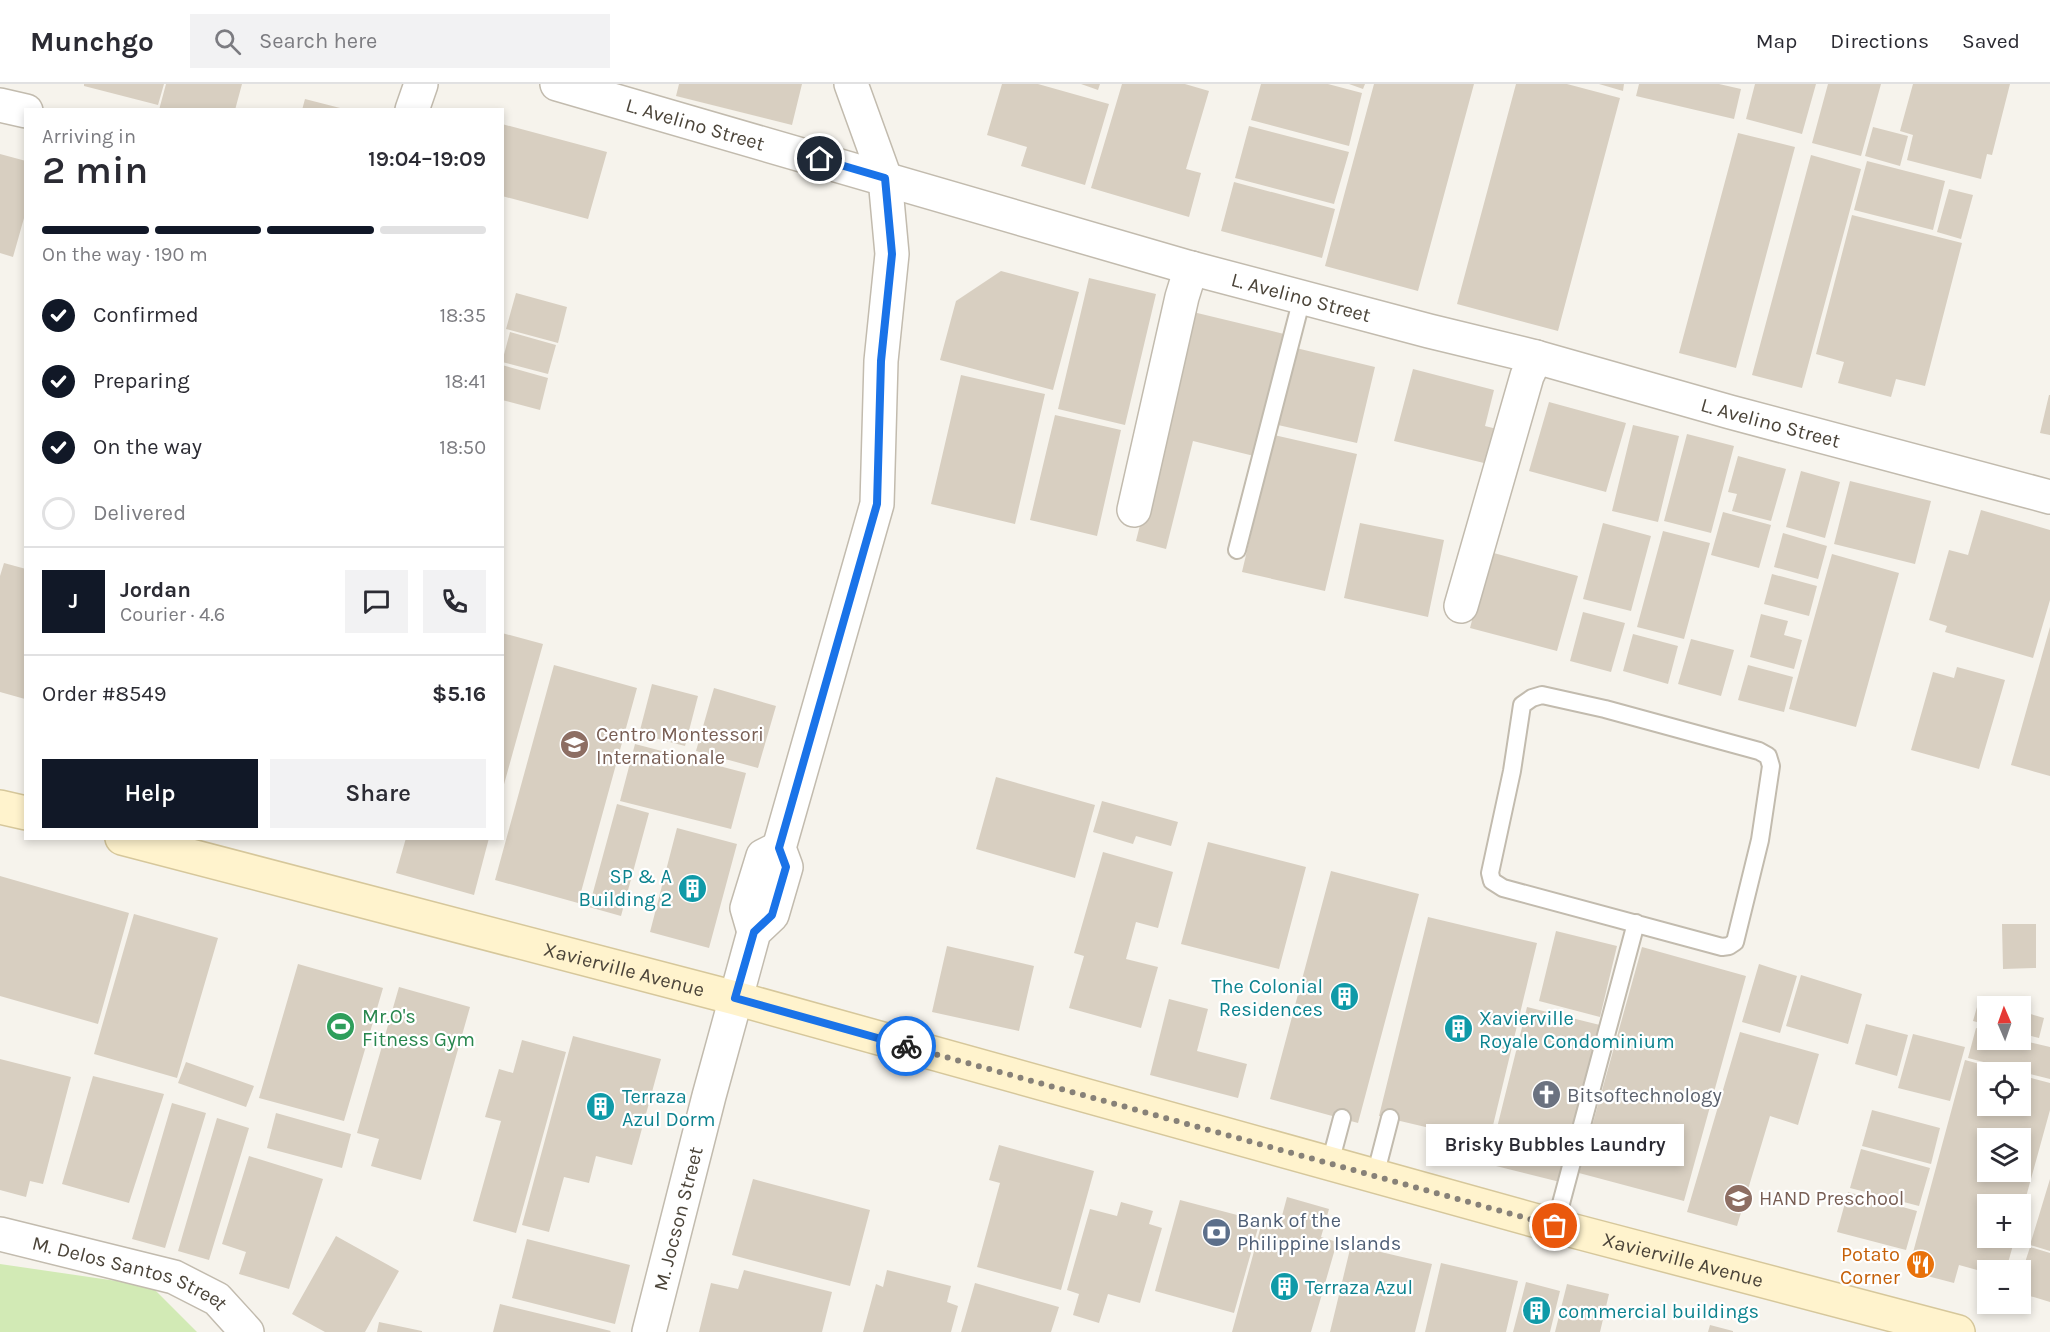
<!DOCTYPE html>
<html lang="en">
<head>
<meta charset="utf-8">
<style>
	:root { --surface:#fff; --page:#f2f2f3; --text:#2b2b33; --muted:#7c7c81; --line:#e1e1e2; --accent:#111827 }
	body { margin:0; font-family:Karla,sans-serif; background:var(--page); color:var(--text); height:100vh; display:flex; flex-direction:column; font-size:22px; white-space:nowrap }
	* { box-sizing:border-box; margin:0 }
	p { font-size:20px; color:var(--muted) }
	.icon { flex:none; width:33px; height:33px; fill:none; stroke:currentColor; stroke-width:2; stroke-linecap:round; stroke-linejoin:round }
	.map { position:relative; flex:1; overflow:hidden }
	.drawer { position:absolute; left:24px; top:24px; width:480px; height:732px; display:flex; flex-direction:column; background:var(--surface); border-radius:0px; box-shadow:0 3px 9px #0003 }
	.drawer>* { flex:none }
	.needle { width:39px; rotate:358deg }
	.tools { position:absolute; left:1977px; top:912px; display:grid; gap:12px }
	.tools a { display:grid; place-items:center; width:54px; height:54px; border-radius:0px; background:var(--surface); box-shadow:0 3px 9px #0003; font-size:30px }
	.pin { position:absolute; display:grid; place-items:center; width:51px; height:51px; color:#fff; margin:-26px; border:3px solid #fff; border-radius:50%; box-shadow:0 2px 6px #0007 }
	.courier { position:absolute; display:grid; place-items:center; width:60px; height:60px; margin:-30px; border:4px solid #1a73e8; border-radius:50%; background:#fff; color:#222; box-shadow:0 2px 8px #0007 }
	.bubble { position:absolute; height:42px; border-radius:0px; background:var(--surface); box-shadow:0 3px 9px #0003; font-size:20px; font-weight:600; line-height:42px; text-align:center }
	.headline em { font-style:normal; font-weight:600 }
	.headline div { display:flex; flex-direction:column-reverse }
	.headline { display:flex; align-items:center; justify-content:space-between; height:102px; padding:0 18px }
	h1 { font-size:39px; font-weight:600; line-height:45px }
	.bar { display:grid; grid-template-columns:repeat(4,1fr); gap:9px 6px; align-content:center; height:72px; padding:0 18px }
	.bar i { height:8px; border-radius:4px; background:var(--line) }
	.bar .active { background:var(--accent) }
	.bar p { grid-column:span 4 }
	.line { display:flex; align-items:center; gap:15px; padding:0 18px; border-top:2px solid var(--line) }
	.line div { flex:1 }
	.round { display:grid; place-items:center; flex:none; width:63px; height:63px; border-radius:0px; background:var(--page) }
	ol { padding:0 18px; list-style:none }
	li { display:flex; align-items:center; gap:18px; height:66px }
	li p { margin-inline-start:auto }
	li .icon { padding:6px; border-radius:50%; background:var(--accent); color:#fff; stroke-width:4 }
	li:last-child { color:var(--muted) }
	li i { width:33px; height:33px; border:3px solid var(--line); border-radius:50% }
	.action { display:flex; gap:12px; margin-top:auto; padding:12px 18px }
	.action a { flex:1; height:69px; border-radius:0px; background:var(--accent); color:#fff; font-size:24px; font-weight:600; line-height:69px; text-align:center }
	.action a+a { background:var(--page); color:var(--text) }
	header { display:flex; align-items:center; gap:36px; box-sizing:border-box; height:84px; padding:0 30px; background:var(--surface); border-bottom:2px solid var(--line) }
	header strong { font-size:28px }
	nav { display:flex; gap:33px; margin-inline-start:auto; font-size:21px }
	.search { width:420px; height:54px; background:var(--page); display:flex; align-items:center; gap:15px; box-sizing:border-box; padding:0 21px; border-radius:0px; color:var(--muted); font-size:22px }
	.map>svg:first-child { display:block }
	.green { fill:#d2eab5 }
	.building { fill:#d8cfc1; fill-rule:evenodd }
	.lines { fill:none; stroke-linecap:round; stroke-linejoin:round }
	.lane-casing { stroke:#c2bbae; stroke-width:20 }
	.street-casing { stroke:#c2bbae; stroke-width:36 }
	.secondary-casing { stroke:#d6c79b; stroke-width:36 }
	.lane { stroke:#fff; stroke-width:16 }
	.street { stroke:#fff; stroke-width:33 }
	.secondary { stroke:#fff3cd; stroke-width:33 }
	.done { stroke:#878178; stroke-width:6; stroke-dasharray:0 10.8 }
	.route { stroke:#1a73e8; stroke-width:8 }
	.labels { text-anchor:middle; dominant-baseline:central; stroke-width:4.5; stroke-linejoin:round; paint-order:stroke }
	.street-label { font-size:20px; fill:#4b4439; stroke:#fff }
	.education-label { font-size:20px; fill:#785e54; stroke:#fff; text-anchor:start }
	.culture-label { font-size:20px; fill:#0d838f; stroke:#fff; text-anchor:start }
	.leisure-label { font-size:20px; fill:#27864d; stroke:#fff; text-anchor:start }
	.worship-label { font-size:20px; fill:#5b616d; stroke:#fff; text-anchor:start }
	.service-label { font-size:20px; fill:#4e5e75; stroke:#fff; text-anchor:start }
	.food-label { font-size:20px; fill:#c56008; stroke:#fff; text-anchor:end }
</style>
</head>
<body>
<header>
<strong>Munchgo</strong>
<div class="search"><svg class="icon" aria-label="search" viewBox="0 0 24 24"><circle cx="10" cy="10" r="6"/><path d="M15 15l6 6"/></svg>Search here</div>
<nav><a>Map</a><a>Directions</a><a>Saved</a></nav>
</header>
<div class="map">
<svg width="2050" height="1248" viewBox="0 0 2050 1248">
	<rect width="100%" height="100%" fill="#f6f3ec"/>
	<path class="green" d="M0 1180 151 1202 197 1248H0Z"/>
	<path class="building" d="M84 0H164L158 21 84 2Z
		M166 0H242L235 26H159Z
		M679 0H802L792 41 676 12Z
		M1002 0H1038L1109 20 1085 101 1021 82 1027 63 987 51Z
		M1081 0H1100L1098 6Z
		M1122 0H1185L1209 7 1186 85 1201 89 1189 133 1091 104Z
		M1261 0H1328L1362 9 1349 62 1251 36Z
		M1349 0H1365L1363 5Z
		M1374 0H1474L1418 207 1325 182Z
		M1516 0H1567L1620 14 1558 247 1457 220Z
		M1599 0H1624L1623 7Z
		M1639 0H1719L1741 5 1734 35 1636 12Z
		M1755 0H1816L1802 50 1746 35Z
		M1828 0H1881L1861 72 1812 59Z
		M1913 0H2010L1992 71 1987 70 1981 95 1907 76 1913 51 1900 47Z
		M305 15 344 25V26H302Z
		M502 40 607 68 588 135 502 112Z
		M1249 42 1349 68 1334 120 1235 94Z
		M1873 43 1908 52 1900 82 1865 72Z
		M1738 49 1795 63 1736 284 1679 269Z
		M0 70 26 77V127L13 173 0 169Z
		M1811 71 1861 85 1802 304 1752 291Z
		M1867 77 1945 97 1933 146 1854 126Z
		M1234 98 1335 125 1322 174 1221 147Z
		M1949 105 1973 111 1961 155 1937 148Z
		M1852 131 1962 159 1925 302 1896 295 1891 313 1838 299 1844 278 1816 270Z
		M1001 187 1079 208 1053 306 940 276 956 217Z
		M1089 194 1156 210 1125 341 1058 325Z
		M516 209 567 223 558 259 506 245Z
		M1193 228 1284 250 1254 372 1193 357 1166 465 1136 457Z
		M510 248 556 261 548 290 502 278Z
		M1296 264 1375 283 1357 359 1278 341Z
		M502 281 548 294 540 326 502 316Z
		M1413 285 1494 306 1485 342 1497 345 1488 380 1394 357Z
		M961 291 1045 310 1015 440 931 420Z
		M2049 311H2050V351L2040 349Z
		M1549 318 1626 339 1606 408 1529 387Z
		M1055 331 1121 346 1097 452 1030 436Z
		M1633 341 1679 352 1658 438 1612 427Z
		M1687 350 1734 362 1711 449 1664 437Z
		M1274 351 1357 370 1325 507 1242 488Z
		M1738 372 1786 385 1771 437 1732 427 1737 410 1728 408Z
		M1801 387 1840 398 1825 454 1786 443Z
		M1850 397 1931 417 1915 480 1834 460Z
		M1981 426 2050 446V516L2033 574 1945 548 1947 542 1929 536 1949 466 1968 471Z
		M1723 428 1771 441 1759 484 1711 471Z
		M1360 439 1444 456 1428 533 1344 514Z
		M1603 439 1651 452 1631 527 1583 515Z
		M1663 447 1710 459 1684 555 1637 543Z
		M1783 449 1827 462 1818 495 1774 483Z
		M1490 468 1578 492 1557 567 1470 544Z
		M1832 470 1899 489 1856 643 1789 625Z
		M4 479 26 485 25 615 0 608V492Z
		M1772 490 1817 502 1809 532 1764 520Z
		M1583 528 1625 539 1611 588 1570 577Z
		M1761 530 1788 537 1784 551 1802 556 1794 585 1750 573Z
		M2050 543V692L2011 681Z
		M502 549 543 560 503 704H502Z
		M1633 550 1678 562 1668 600 1623 587Z
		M1691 555 1734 566 1721 612 1678 600Z
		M554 581 637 604 578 819 495 796Z
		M1748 581 1793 593 1784 628 1738 616Z
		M1957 583 2005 596 1979 685 1911 666 1933 588 1954 594Z
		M652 600 698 612 685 662 639 650Z
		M714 604 776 622 758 684 696 667Z
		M635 660 746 689 731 745 620 717Z
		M996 693 1095 721 1075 794 976 765Z
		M1102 717 1178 738 1171 762 1136 752 1133 760 1093 748Z
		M617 720 649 729 621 832 589 823Z
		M677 744 737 760 709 864 650 848Z
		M406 754H489L474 811 396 789Z
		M1208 758 1306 783 1279 885 1181 860Z
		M1103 768 1173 788 1158 844 1136 838 1126 875 1158 883 1141 944 1069 924 1084 872 1074 869Z
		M1331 787 1419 810 1358 1039 1270 1015Z
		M0 792 129 829 98 940 0 912Z
		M134 830 218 854 177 994 94 970Z
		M1428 833 1537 859 1489 1058 1379 1032Z
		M2002 840H2036V884L2003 885Z
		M1556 847 1617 862 1600 933 1539 917Z
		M947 862 1034 882 1019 947 932 928Z
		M1642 863 1746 892 1684 1117 1579 1089Z
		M298 880 383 904 344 1037 259 1014Z
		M1759 880 1797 892 1780 949 1742 938Z
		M1801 891 1862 910 1848 960 1786 942Z
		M399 903 470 923 421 1096 371 1082 379 1055 357 1049Z
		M1169 915 1208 925 1197 967 1247 980 1238 1014 1150 991Z
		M1979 916 2000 922H1988V941L1973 937Z
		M1527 923 1604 942 1564 1099 1488 1080Z
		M2020 927 2044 934 2039 954 2020 949Z
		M1866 940 1908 951 1897 992 1855 980Z
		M1976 944 1988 947V956H2020L2050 963V995L1968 974Z
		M1740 948 1819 970 1798 1041 1770 1032 1737 1142 1687 1128Z
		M1913 950 1965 963 1950 1017 1898 1004Z
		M573 952 661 975 632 1081 596 1072 589 1099 564 1093 549 1148 522 1141Z
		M522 956 566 968 516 1149 473 1137 501 1037 485 1033 499 985 513 989Z
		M0 975 71 993 43 1100 30 1097 26 1113 0 1106Z
		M1965 976 2009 988H1988V1022H2020V991L2050 999V1026L2021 1131 2020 1120H1988V1154H2015L2006 1186H1988V1189L1959 1181 1954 1199 1908 1187ZM1988 1054H2020V1088H1988Z
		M186 978 254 1002 246 1023 178 999Z
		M93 992 164 1010 129 1119 62 1100Z
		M172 1019 206 1029 165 1164 132 1155Z
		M1872 1026 1940 1044 1931 1080 1862 1062Z
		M276 1029 351 1050 342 1084 267 1064Z
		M217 1034 249 1044 209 1176 178 1167Z
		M999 1061 1094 1087 1061 1206 977 1183 1000 1099 989 1096Z
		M1861 1065 1930 1084 1919 1122 1850 1104Z
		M249 1072 323 1095 289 1205 239 1190 246 1168 222 1160Z
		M753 1095 870 1126 850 1202 732 1171Z
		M2050 1095V1167L2030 1161Z
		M1848 1108 1917 1127 1906 1166 1837 1148Z
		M1287 1113 1329 1125 1321 1153 1337 1158 1311 1248H1232L1262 1138 1279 1143Z
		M1180 1116 1260 1137 1234 1229 1155 1207Z
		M1121 1118 1153 1127 1149 1140 1162 1144 1140 1219 1108 1210 1099 1239 1073 1231 1079 1210 1067 1206 1090 1125 1117 1132Z
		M336 1152 399 1187 365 1248H325L292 1230Z
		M527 1155 630 1181 615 1240 512 1214Z
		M1351 1161 1432 1180 1415 1248H1330Z
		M2030 1163 2050 1169V1218L2020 1209V1194Z
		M1441 1179 1518 1197 1506 1248H1425Z
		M744 1186 832 1208 822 1248H699L711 1199 738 1205Z
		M887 1186 951 1202 947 1218 958 1222 951 1248H863L876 1200 883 1203Z
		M1526 1198 1560 1207 1550 1248H1513Z
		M975 1199 1059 1223 1051 1248H961Z
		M1567 1200 1609 1210 1600 1248H1555Z
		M500 1220 611 1247 610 1248H493Z
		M379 1238 422 1247V1248H377Z
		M1710 1241 1733 1247V1248H1708Z"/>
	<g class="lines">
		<defs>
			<path id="lane" d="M1237 466 1302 214
				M1542 611 1605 625 1759 667 1768 672 1771 682 1760 756 1735 858 1729 862 1722 863 1503 804 1492 797 1490 789 1512 687 1522 621 1532 614Z
				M1330 1079 1342 1034
				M1375 1092 1390 1034
				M1555 1142 1636 839"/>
			<g id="street">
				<path id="s1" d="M557 0 1191 184 1429 247 1536 273 1730 328 2050 413"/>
				<path d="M0 21 26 27"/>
				<path d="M412 26 421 0"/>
				<path d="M1134 426 1182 213 1191 184"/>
				<path d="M1461 522 1527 292 1536 273"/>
				<path d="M754 848 747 824 763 772 779 764"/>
				<path id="s2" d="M0 1150 174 1193 217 1215 247 1248"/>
				<path id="s3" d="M649 1248 709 1012 754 848 772 831 786 783 779 764 877 420 881 277 892 170 885 94 851 0"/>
			</g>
			<g id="secondary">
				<path d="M0 723 26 729"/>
				<path id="s4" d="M122 754 735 914 1555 1142 1958 1248"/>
			</g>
		</defs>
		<use href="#lane" class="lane-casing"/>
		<use href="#street" class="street-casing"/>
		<use href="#secondary" class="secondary-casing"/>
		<use href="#lane" class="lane"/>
		<use href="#street" class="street"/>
		<use href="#secondary" class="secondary"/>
	</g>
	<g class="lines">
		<path class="done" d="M906 962 1555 1142"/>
		<path class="route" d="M820 75 885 94 892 170 881 277 877 420 779 764 786 783 772 831 754 848 735 914 906 962"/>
	</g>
	<defs>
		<symbol id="school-disc" viewBox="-11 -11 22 22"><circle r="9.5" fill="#8d6e63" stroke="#fff"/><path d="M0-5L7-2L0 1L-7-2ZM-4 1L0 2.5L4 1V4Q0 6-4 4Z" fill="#fff"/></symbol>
		<symbol id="building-disc" viewBox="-11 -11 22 22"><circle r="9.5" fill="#0f9aa8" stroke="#fff"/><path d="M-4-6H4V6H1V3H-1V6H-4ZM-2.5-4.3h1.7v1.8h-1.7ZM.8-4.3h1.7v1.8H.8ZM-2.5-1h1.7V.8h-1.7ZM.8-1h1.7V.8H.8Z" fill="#fff"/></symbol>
		<symbol id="stadium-disc" viewBox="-11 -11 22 22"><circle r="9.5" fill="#2e9e5b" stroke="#fff"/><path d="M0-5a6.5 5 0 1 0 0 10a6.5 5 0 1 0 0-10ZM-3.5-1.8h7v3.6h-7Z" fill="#fff"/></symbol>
		<symbol id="church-disc" viewBox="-11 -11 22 22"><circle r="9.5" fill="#6b7280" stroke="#fff"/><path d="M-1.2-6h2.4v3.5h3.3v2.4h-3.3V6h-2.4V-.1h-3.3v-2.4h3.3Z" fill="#fff"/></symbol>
		<symbol id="bank-disc" viewBox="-11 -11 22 22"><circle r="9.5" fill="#5c6f8a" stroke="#fff"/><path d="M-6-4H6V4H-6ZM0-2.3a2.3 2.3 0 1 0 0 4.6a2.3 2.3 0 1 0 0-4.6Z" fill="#fff"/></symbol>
		<symbol id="restaurant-disc" viewBox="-11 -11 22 22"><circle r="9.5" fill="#e8710a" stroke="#fff"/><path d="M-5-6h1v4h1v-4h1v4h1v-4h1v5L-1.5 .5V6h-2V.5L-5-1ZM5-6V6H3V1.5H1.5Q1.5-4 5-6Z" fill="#fff"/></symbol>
	</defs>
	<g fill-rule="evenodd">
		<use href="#school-disc" x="558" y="644" width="33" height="33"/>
		<use href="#building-disc" x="676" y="788" width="33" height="33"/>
		<use href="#building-disc" x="1328" y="896" width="33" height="33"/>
		<use href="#stadium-disc" x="324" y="926" width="33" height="33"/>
		<use href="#building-disc" x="1442" y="928" width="33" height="33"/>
		<use href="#church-disc" x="1530" y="994" width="33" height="33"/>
		<use href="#building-disc" x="584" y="1006" width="33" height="33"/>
		<use href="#school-disc" x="1722" y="1098" width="33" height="33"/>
		<use href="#bank-disc" x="1200" y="1132" width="33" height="33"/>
		<use href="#restaurant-disc" x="1904" y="1164" width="33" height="33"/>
		<use href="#building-disc" x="1268" y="1186" width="33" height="33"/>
		<use href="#building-disc" x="1520" y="1210" width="33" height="33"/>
	</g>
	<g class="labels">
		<g class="street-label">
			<text stroke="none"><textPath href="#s1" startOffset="144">L. Avelino Street</textPath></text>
			<text stroke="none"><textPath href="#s1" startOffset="774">L. Avelino Street</textPath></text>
			<text stroke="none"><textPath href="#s1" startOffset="1260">L. Avelino Street</textPath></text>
			<text stroke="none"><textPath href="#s4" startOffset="519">Xavierville Avenue</textPath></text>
			<text stroke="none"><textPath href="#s3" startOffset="117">M. Jocson Street</textPath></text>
			<text stroke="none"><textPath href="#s4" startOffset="1617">Xavierville Avenue</textPath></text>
			<text stroke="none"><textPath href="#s2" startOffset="136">M. Delos Santos Street</textPath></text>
		</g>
		<g class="education-label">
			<text x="596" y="650">Centro Montessori<tspan x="596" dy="23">Internationale</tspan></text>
			<text x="1759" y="1114">HAND Preschool</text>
		</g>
		<g class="culture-label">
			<text x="672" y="792" text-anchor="end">SP &amp; A<tspan x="672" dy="23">Building 2</tspan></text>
			<text x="1323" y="902" text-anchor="end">The Colonial<tspan x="1323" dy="23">Residences</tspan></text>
			<text x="1479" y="934">Xavierville<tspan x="1479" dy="23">Royale Condominium</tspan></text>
			<text x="622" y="1012">Terraza<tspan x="622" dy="23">Azul Dorm</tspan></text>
			<text x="1305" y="1203">Terraza Azul</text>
			<text x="1558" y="1227">commercial buildings</text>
		</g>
		<g class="leisure-label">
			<text x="362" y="932">Mr.O's<tspan x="362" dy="23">Fitness Gym</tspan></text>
		</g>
		<g class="worship-label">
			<text x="1567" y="1011">Bitsoftechnology</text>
		</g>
		<g class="service-label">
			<text x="1237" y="1136">Bank of the<tspan x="1237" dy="23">Philippine Islands</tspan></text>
		</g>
		<g class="food-label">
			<text x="1900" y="1170">Potato<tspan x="1900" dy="23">Corner</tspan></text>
		</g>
	</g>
</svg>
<div class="tools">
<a><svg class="needle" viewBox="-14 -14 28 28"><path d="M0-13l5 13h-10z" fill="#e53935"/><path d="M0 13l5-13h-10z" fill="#7c7c81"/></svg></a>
<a><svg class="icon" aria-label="locate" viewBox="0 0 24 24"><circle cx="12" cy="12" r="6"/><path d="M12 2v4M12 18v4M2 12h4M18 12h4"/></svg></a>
<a><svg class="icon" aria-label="layers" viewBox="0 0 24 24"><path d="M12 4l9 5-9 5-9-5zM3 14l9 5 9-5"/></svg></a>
<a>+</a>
<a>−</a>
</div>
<div class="pin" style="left:1555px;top:1142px;background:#ea580c"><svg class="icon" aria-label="bag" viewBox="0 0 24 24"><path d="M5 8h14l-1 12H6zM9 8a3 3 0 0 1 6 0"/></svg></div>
<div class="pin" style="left:820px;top:75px;background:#1f2937"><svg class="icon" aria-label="home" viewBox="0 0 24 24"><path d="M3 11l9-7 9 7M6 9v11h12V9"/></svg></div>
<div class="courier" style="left:906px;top:962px"><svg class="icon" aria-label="bike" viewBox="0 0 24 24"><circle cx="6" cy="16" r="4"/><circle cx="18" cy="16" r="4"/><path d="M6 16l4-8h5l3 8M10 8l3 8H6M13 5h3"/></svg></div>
<div class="bubble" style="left:1426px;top:1040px;width:258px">Brisky Bubbles Laundry</div>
<section class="drawer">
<div class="headline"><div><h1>2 min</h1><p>Arriving in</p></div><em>19:04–19:09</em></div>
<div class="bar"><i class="active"></i><i class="active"></i><i class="active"></i><i></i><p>On the way · 190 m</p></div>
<ol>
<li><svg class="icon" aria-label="check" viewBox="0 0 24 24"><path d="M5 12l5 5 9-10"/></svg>Confirmed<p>18:35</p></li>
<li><svg class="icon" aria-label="check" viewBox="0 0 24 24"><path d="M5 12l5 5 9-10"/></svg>Preparing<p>18:41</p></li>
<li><svg class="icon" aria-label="check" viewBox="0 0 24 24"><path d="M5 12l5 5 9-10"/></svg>On the way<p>18:50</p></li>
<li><i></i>Delivered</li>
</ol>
<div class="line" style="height:108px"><b class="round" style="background:var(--accent);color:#fff">J</b><div><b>Jordan</b><p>Courier · 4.6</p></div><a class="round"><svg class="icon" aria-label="chat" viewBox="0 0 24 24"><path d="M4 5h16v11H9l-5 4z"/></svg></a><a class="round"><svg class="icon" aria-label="phone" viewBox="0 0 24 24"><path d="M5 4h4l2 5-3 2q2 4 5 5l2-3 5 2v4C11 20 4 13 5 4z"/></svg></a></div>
<div class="line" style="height:78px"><div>Order #8549</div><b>$5.16</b></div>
<div class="action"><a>Help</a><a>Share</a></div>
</section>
</div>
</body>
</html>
